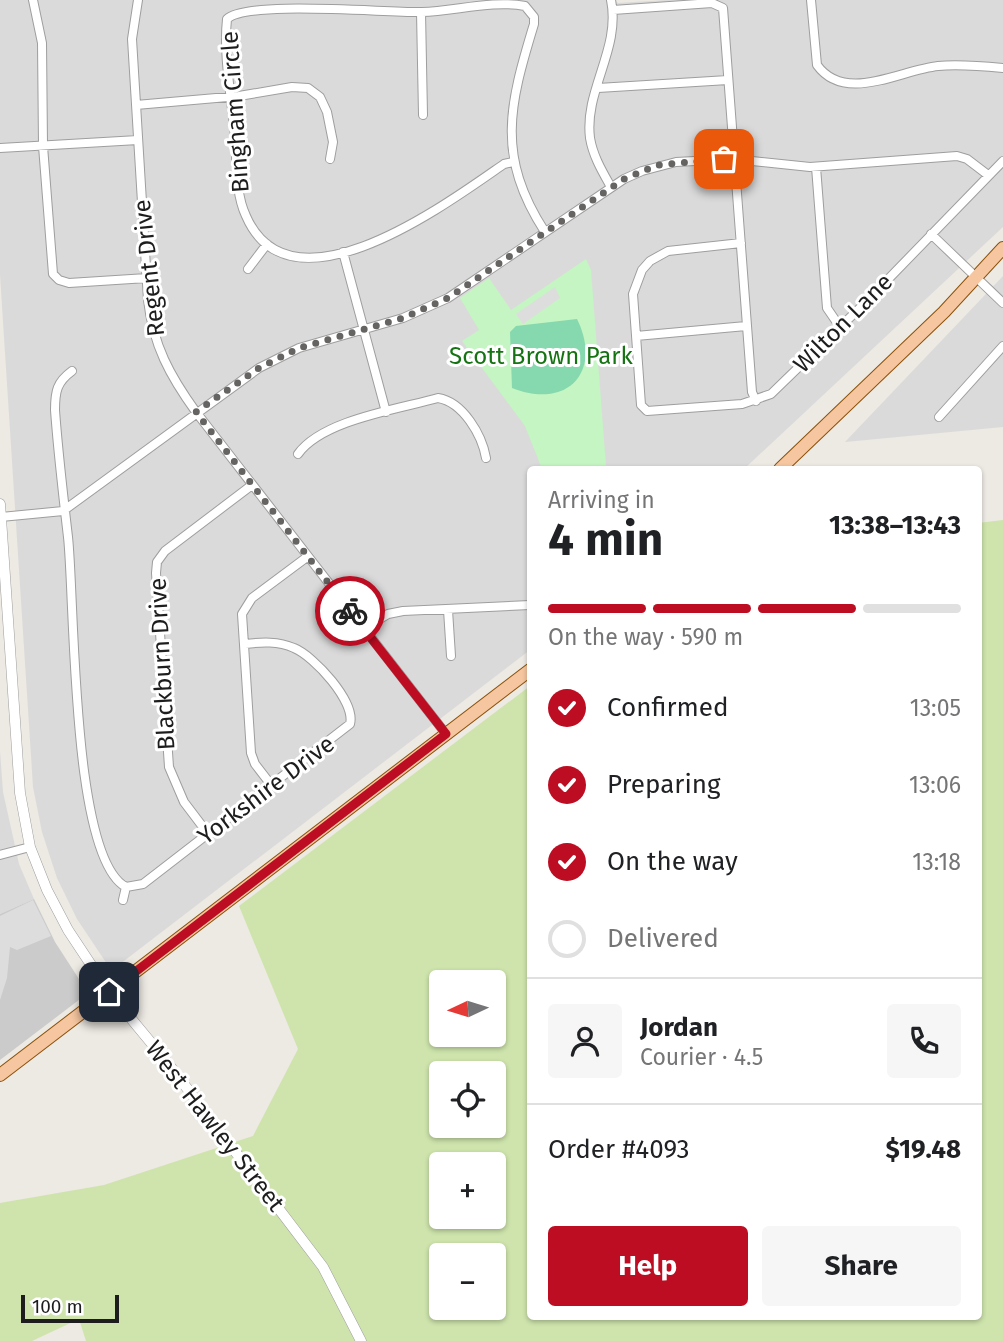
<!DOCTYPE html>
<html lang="en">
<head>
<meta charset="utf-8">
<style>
	:root { --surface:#fff; --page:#f6f6f6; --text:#202124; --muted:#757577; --line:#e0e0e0; --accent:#bc0d22 }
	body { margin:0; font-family:"Fira Sans",sans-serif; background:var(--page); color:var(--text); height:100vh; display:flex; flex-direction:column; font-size:26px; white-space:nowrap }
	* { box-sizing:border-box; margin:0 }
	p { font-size:23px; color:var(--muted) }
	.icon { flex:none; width:38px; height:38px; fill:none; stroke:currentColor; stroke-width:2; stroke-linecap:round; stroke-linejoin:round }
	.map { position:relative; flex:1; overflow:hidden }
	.details { position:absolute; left:527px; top:466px; width:455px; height:854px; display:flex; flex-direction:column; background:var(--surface); border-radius:7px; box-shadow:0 2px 5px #0004 }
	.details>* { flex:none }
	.needle { width:46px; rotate:266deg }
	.tools { position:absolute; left:429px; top:970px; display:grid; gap:14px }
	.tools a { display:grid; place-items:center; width:77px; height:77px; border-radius:7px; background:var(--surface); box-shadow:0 2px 5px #0004; font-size:35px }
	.scale { position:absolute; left:21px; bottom:18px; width:98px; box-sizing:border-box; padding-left:7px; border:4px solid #1d1d1d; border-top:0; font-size:19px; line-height:24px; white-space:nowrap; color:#1d1d1d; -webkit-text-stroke:5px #fff; paint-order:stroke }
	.pin { position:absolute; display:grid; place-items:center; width:60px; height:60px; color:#fff; margin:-30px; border-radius:14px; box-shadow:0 4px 10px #0006 }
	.courier { position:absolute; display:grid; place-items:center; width:70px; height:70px; margin:-35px; border:5px solid #bc0d22; border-radius:50%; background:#fff; color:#222; box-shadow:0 2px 9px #0007 }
	.summary em { font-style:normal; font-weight:700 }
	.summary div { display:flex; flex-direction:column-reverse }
	.summary { display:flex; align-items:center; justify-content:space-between; height:119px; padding:0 21px }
	h1 { font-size:46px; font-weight:700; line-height:52px }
	.bar { display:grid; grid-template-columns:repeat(4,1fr); gap:10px 7px; align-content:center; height:84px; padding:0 21px }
	.bar i { height:9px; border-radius:5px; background:var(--line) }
	.bar .current { background:var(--accent) }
	.bar p { grid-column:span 4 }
	.line { display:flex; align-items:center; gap:18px; padding:0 21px; border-top:2px solid var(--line) }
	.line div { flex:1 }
	.round { display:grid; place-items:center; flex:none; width:74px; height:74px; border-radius:7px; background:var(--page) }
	ol { padding:0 21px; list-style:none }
	li { display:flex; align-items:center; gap:21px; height:77px }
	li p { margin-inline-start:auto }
	li .icon { padding:7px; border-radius:50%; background:var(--accent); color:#fff; stroke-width:4 }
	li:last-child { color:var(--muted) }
	li i { width:38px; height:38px; border:4px solid var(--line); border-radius:50% }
	.action { display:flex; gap:14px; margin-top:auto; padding:14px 21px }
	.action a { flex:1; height:80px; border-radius:7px; background:var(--accent); color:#fff; font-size:28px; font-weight:700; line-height:80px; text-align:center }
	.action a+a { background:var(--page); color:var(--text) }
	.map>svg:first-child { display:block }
	.residential { fill:#dbdada }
	.religious { fill:#cbcbcb }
	.grass { fill:#cee4ac; fill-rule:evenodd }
	.park { fill:#c4f5c2 }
	.pitch { fill:#86d8ae }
	.parking { fill:#ddd }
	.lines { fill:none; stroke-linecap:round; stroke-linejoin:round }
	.minor-casing { stroke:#9e9e9e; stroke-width:10 }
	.tertiary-casing { stroke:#9e9e9e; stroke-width:11 }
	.primary-casing { stroke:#8b510a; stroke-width:14 }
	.minor { stroke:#fff; stroke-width:8 }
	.tertiary { stroke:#fff; stroke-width:10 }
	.primary { stroke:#f5c6a0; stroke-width:12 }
	.done { stroke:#666462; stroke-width:7; stroke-dasharray:0 12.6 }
	.route { stroke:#bc0d22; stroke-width:9 }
	.labels { text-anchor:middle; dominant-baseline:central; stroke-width:6; stroke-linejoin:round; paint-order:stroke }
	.street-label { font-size:24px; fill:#1d1d1d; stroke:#fff }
	.park-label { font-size:24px; fill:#167313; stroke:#fff }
</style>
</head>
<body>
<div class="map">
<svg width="1003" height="1341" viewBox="0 0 1003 1341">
	<rect width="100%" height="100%" fill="#ede9e3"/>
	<path class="residential" d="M0 0H615L618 3 667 0H1003V227L744 469H530V650L120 964H107L77 919 57 878 42 832 33 787 0 275Z
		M1003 276V427L845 442Z
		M0 751 3 792 19 864 34 899 0 914Z"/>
	<path class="religious" d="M34 899 55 942 88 993 0 1060V914Z"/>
	<path class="grass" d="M1003 520V1341H86L79 1319 32 1341H0V1203L104 1185 253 1136 298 1049 239 906 530 686V1316H978V523ZM441 982H494V1034H441ZM441 1073H494V1125H441ZM441 1164H494V1216H441ZM441 1255H494V1307H441Z"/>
	<path class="park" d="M586 259 591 270 606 466 542 469 525 426 462 341 479 330 460 298 489 278 511 310Z"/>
	<path class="pitch" d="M577 319C603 372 567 410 512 388L510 332 516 326Z"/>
	<path class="parking" d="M555 287 560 298 523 324 516 314Z
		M33 900 51 936 17 950 10 947 7 978 0 1000V916Z"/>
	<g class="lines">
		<defs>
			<path id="minor" d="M33 0 42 43 43 146 53 274 59 280 69 283 147 278
				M138 0 132 39 148 300C153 345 170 376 196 412L446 734
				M811 0 817 65C845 104 900 70 938 66 959 64 982 66 1003 68
				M613 10 712 3 723 8 752 392 756 401
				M421 12 423 115
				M598 88 728 80
				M136 105 239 96 292 87 308 88 320 97 327 112 333 142 330 159
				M0 148 138 140
				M513 162 504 164C449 202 291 320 246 216 235 193 237 162 235 137 232 99 223 57 227 19 246 0 386 13 422 12 455 11 493 0 525 6L534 17V24C509 106 496 156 545 232
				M816 167 827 308 840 327
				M611 187C602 171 593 156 590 138 584 90 621 49 611 0
				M931 234 1003 303
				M741 243 668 251 650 261 642 270 633 294 641 405 647 411 742 404 771 394 866 302 1003 161
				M343 252 386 412
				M248 269 267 244
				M636 336 746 326
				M72 371C57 382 55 391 55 410 58 452 63 494 68 537 75 601 71 858 126 887
				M939 417 1003 346
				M298 454C322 420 399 409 438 398 463 402 482 435 486 458
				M1 517 63 511 259 368 299 348 403 318 448 298 624 179 642 171 676 162 733 159 810 167 957 156 967 159 988 175
				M448 610 451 656
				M363 629 388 614 403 611 530 605
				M272 786 255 764 251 753 242 614 252 598 307 557
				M209 835 184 802 169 767 156 573 157 562 165 551 252 485
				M0 855 30 847
				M126 887 143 884 350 724C356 702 314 656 294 648 278 641 262 642 245 644
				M123 900 126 887"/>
			<path id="tertiary" d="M0 504 20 793 30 847 47 890 68 930 109 992 167 1062 323 1267 361 1341"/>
			<path id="primary" d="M780 469 944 312 1003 248
				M0 1075 530 670"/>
		</defs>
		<use href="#minor" class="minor-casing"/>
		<use href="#tertiary" class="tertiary-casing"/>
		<use href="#primary" class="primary-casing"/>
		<use href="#minor" class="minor"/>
		<use href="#tertiary" class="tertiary"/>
		<use href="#primary" class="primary"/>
	</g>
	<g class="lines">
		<path class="done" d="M350 611 196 412 259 368 299 348 403 318 448 298 624 179 658 165 724 159"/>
		<path class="route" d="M109 992 446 734 350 611"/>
	</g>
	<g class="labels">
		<g class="street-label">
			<text transform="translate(235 112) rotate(-94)">Bingham Circle</text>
			<text transform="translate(149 268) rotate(-96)">Regent Drive</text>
			<text transform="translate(843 323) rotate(-45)">Wilton Lane</text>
			<text transform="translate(162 664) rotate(-93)">Blackburn Drive</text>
			<text transform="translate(266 790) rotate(-37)">Yorkshire Drive</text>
			<text transform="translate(215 1126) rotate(52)">West Hawley Street</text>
		</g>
		<g class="park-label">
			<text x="541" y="356">Scott Brown Park</text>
		</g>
	</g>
</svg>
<div class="tools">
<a><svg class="needle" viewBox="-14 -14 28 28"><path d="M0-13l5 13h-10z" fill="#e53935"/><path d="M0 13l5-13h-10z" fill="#757577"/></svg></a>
<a><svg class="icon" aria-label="locate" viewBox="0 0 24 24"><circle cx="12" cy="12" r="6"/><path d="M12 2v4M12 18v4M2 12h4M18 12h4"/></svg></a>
<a>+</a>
<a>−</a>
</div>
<div class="scale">100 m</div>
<div class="pin" style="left:724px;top:159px;background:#ea580c"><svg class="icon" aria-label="bag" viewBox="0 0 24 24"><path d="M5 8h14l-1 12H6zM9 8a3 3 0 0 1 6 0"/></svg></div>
<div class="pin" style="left:109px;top:992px;background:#1f2937"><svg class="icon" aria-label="home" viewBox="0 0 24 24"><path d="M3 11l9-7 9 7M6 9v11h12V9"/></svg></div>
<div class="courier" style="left:350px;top:611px"><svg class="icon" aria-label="bike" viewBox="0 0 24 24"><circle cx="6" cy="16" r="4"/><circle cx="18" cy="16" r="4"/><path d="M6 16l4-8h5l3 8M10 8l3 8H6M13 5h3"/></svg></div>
<section class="details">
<div class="summary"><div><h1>4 min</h1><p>Arriving in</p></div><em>13:38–13:43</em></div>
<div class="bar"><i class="current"></i><i class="current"></i><i class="current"></i><i></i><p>On the way · 590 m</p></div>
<ol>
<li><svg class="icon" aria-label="check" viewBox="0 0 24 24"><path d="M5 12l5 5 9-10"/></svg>Confirmed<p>13:05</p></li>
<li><svg class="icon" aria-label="check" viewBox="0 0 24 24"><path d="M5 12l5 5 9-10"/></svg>Preparing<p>13:06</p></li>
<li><svg class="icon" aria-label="check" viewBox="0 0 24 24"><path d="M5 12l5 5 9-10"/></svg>On the way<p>13:18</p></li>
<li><i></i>Delivered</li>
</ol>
<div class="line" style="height:126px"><a class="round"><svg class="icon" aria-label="person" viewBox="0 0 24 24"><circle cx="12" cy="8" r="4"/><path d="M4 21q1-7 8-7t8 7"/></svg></a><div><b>Jordan</b><p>Courier · 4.5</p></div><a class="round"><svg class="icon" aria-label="phone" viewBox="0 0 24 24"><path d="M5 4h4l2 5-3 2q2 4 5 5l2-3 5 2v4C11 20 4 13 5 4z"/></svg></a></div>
<div class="line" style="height:91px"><div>Order #4093</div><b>$19.48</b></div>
<div class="action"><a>Help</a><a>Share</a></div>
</section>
</div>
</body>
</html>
